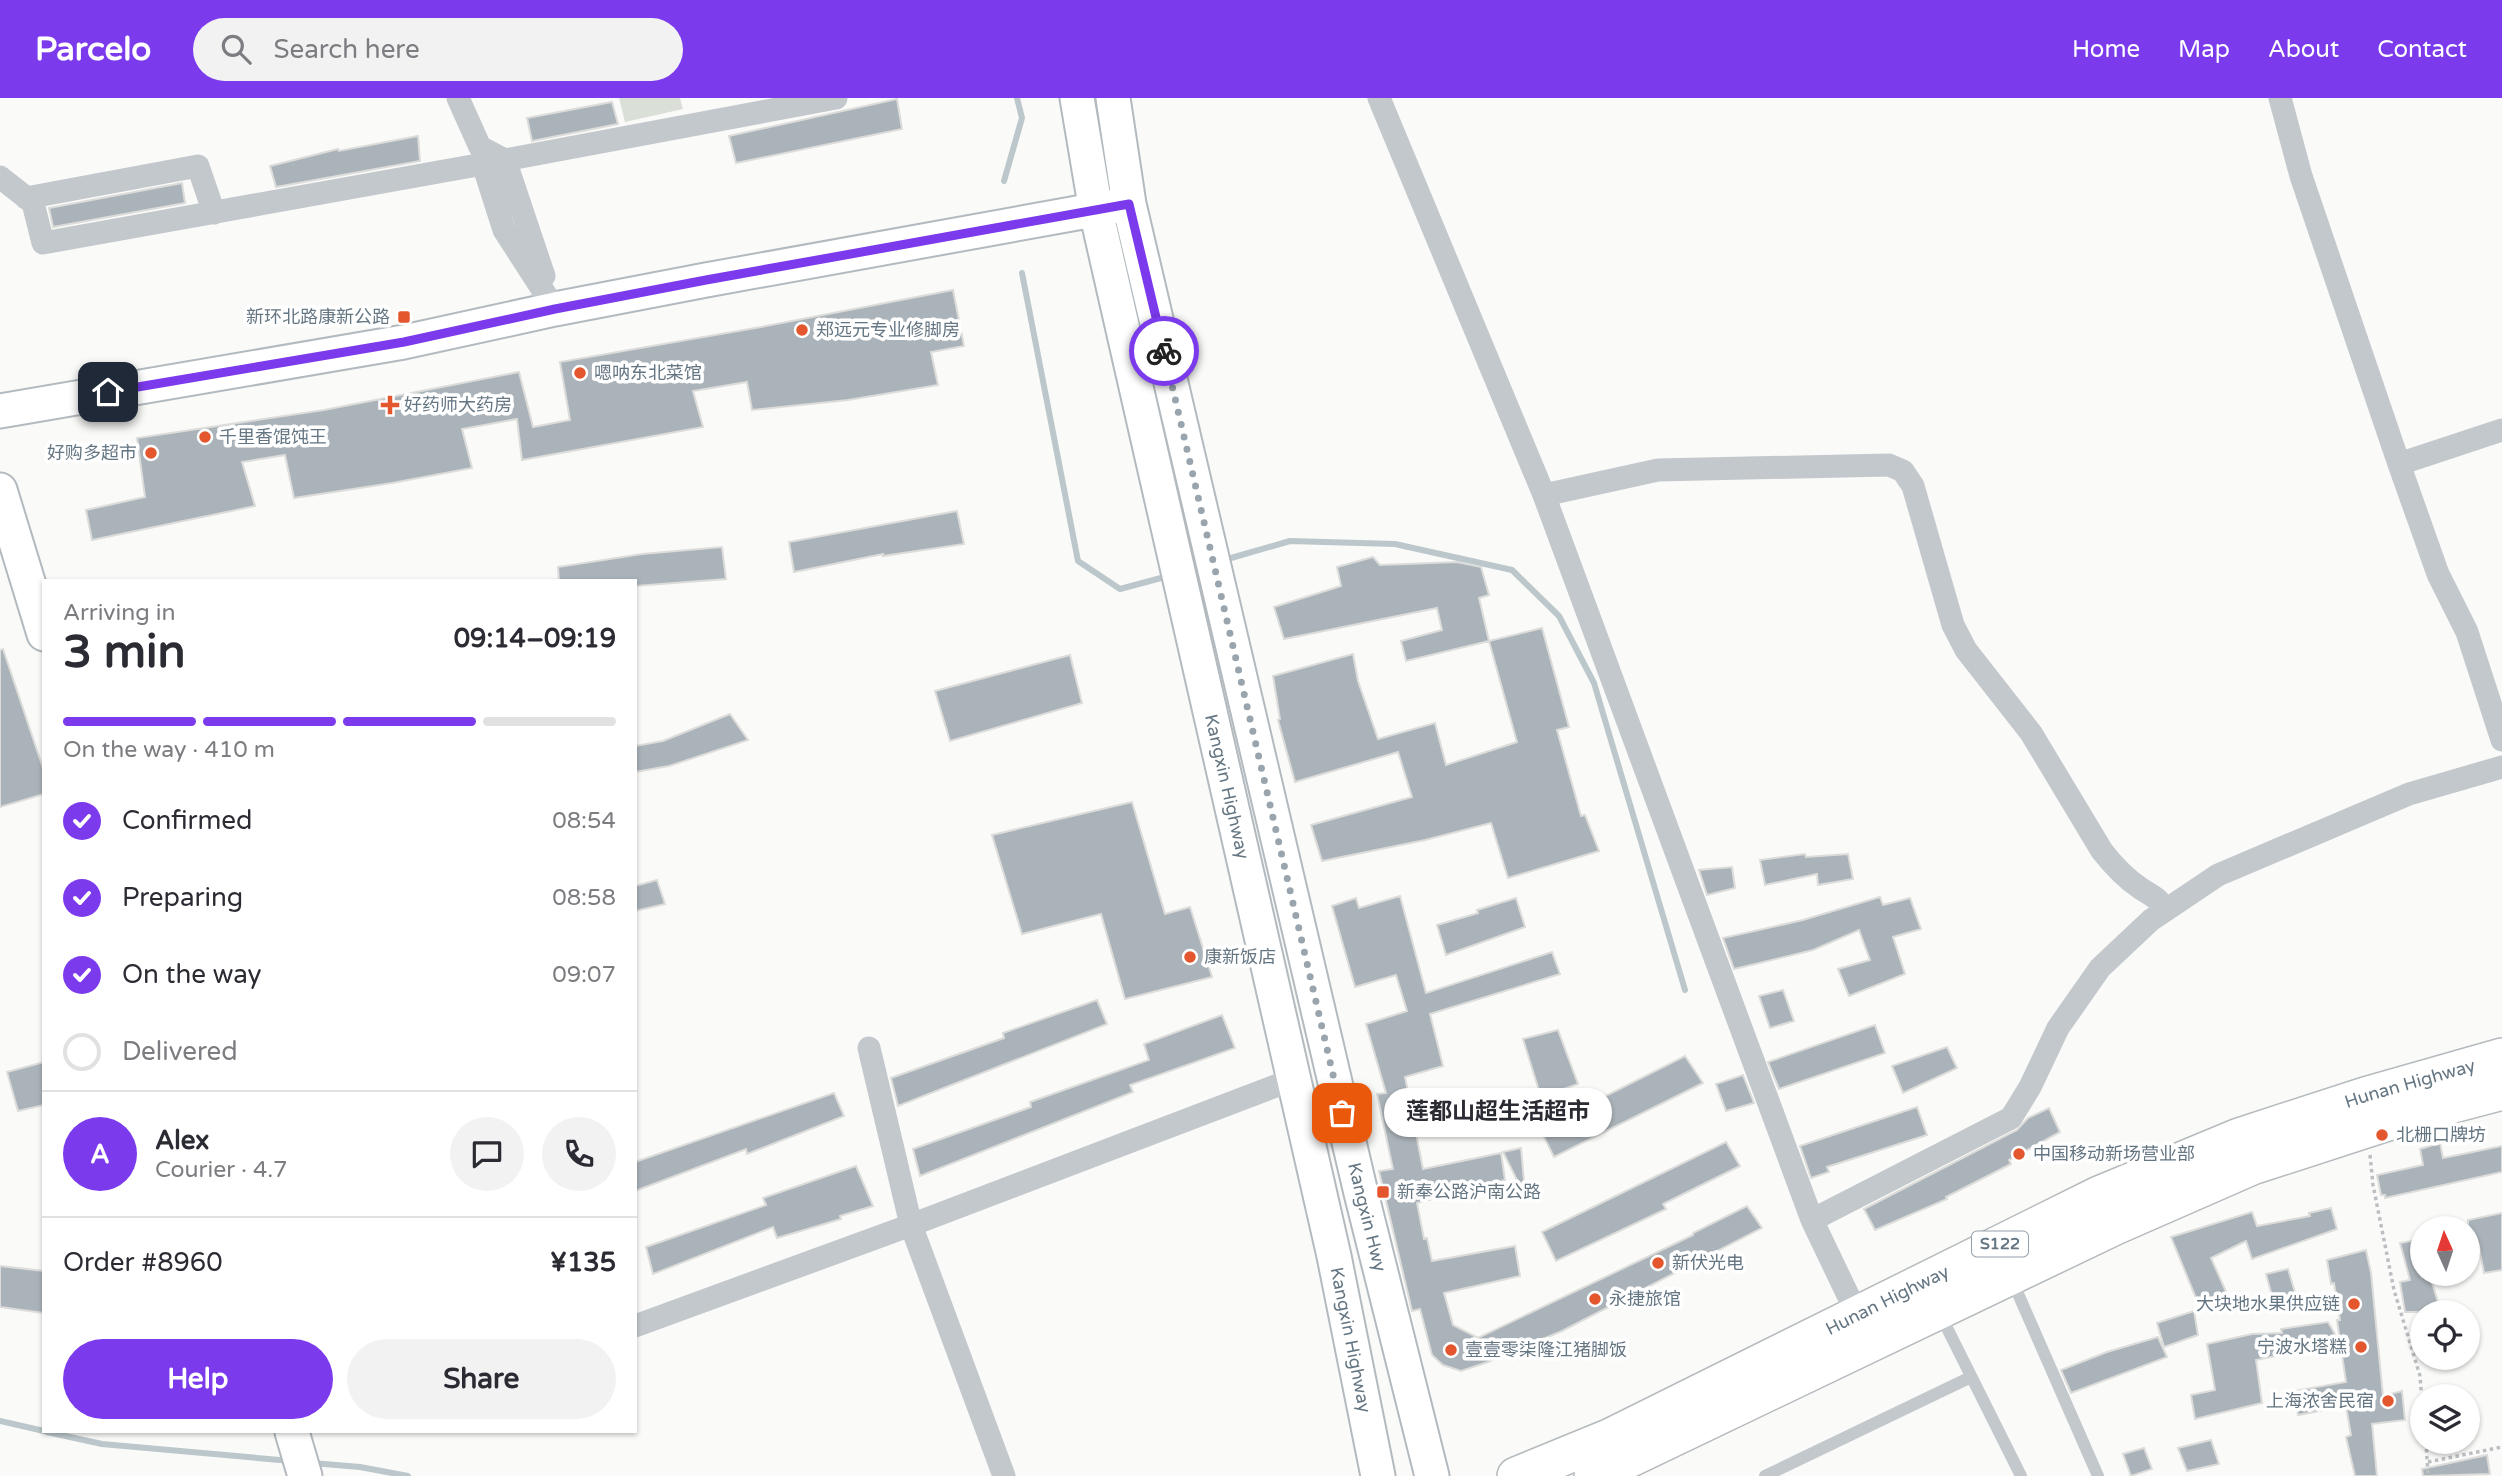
<!DOCTYPE html>
<html lang="en">
<head>
<meta charset="utf-8">
<style>
	:root { --surface:#fff; --page:#f2f2f3; --text:#2b2b33; --muted:#7c7c81; --line:#e1e1e2; --accent:#7c3aed }
	body { margin:0; font-family:"Varela Round","Noto Sans SC",sans-serif; background:var(--page); color:var(--text); height:100vh; display:flex; flex-direction:column; font-size:26px; white-space:nowrap }
	* { box-sizing:border-box; margin:0 }
	p { font-size:23px; color:var(--muted) }
	.icon { flex:none; width:38px; height:38px; fill:none; stroke:currentColor; stroke-width:2; stroke-linecap:round; stroke-linejoin:round }
	.map { position:relative; flex:1; overflow:hidden }
	.sheet { position:absolute; left:42px; top:481px; width:595px; height:854px; display:flex; flex-direction:column; background:var(--surface); border-radius:0px; box-shadow:0 2px 5px #0004 }
	.sheet>* { flex:none }
	.needle { width:46px; rotate:357deg }
	.buttons { position:absolute; left:2410px; top:1118px; display:grid; gap:14px }
	.buttons a { display:grid; place-items:center; width:70px; height:70px; border-radius:50%; background:var(--surface); box-shadow:0 2px 5px #0004; font-size:35px }
	.pin { position:absolute; display:grid; place-items:center; width:60px; height:60px; color:#fff; margin:-30px; border-radius:14px; box-shadow:0 4px 10px #0006 }
	.courier { position:absolute; display:grid; place-items:center; width:70px; height:70px; margin:-35px; border:5px solid #7c3aed; border-radius:50%; background:#fff; color:#222; box-shadow:0 2px 9px #0007 }
	.bubble { position:absolute; height:49px; border-radius:24px; background:var(--surface); box-shadow:0 2px 5px #0004; font-size:23px; font-weight:700; line-height:49px; text-align:center }
	.overview em { font-style:normal; font-weight:700 }
	.overview div { display:flex; flex-direction:column-reverse }
	.overview { display:flex; align-items:center; justify-content:space-between; height:119px; padding:0 21px }
	h1 { font-size:46px; font-weight:700; line-height:52px }
	.bar { display:grid; grid-template-columns:repeat(4,1fr); gap:10px 7px; align-content:center; height:84px; padding:0 21px }
	.bar i { height:9px; border-radius:5px; background:var(--line) }
	.bar .selected { background:var(--accent) }
	.bar p { grid-column:span 4 }
	.line { display:flex; align-items:center; gap:18px; padding:0 21px; border-top:2px solid var(--line) }
	.line div { flex:1 }
	.round { display:grid; place-items:center; flex:none; width:74px; height:74px; border-radius:37px; background:var(--page) }
	ol { padding:0 21px; list-style:none }
	li { display:flex; align-items:center; gap:21px; height:77px }
	li p { margin-inline-start:auto }
	li .icon { padding:7px; border-radius:50%; background:var(--accent); color:#fff; stroke-width:4 }
	li:last-child { color:var(--muted) }
	li i { width:38px; height:38px; border:4px solid var(--line); border-radius:50% }
	.primary-button { display:flex; gap:14px; margin-top:auto; padding:14px 21px }
	.primary-button a { flex:1; height:80px; border-radius:42px; background:var(--accent); color:#fff; font-size:28px; font-weight:700; line-height:80px; text-align:center }
	.primary-button a+a { background:var(--page); color:var(--text) }
	header { display:flex; align-items:center; gap:42px; box-sizing:border-box; height:98px; padding:0 35px; background:var(--accent); color:#fff }
	header strong { font-size:33px }
	nav { display:flex; gap:38px; margin-inline-start:auto; font-size:24px }
	.search { width:490px; height:63px; background:var(--page); display:flex; align-items:center; gap:18px; box-sizing:border-box; padding:0 24px; border-radius:38px; color:var(--muted); font-size:26px }
	.map>svg:first-child { display:block }
	.green { fill:#dadfd7 }
	.lines { fill:none; stroke-linecap:round; stroke-linejoin:round }
	.stream { stroke:#bbc7cb; stroke-width:6 }
	.building { fill:#aab3b9; stroke:#dcdcda; stroke-width:2 }
	.secondary-casing { stroke:#b3babf; stroke-width:37 }
	.primary-casing { stroke:#b5babe; stroke-width:40 }
	.path { stroke:#bbbfc2; stroke-width:3.5; stroke-dasharray:3.5 3.5; stroke-linecap:butt }
	.lane { stroke:#c3c8cc; stroke-width:12 }
	.street { stroke:#c3c8cc; stroke-width:23 }
	.secondary { stroke:#fff; stroke-width:33 }
	.primary { stroke:#fff; stroke-width:37 }
	.done { stroke:#99a4ac; stroke-width:7; stroke-dasharray:0 12.6 }
	.route { stroke:#7c3aed; stroke-width:9 }
	.poi-dot { fill:#e4572e; stroke:#fff; stroke-width:2.5 }
	.labels { text-anchor:middle; dominant-baseline:central; stroke-width:7; stroke-linejoin:round; paint-order:stroke }
	.shield { fill:#fff; stroke:#939fa8; stroke-width:2 }
	.shield-label { font-size:16px; font-weight:bold; fill:#657683 }
	.poi-label { font-size:18px; fill:#657683; stroke:#fff; text-anchor:start }
	.street-label { font-size:18px; fill:#657683; stroke:#fff }
</style>
</head>
<body>
<header>
<strong>Parcelo</strong>
<div class="search"><svg class="icon" aria-label="search" viewBox="0 0 24 24"><circle cx="10" cy="10" r="6"/><path d="M15 15l6 6"/></svg>Search here</div>
<nav><a>Home</a><a>Map</a><a>About</a><a>Contact</a></nav>
</header>
<div class="map">
<svg width="2502" height="1378" viewBox="0 0 2502 1378">
	<rect width="100%" height="100%" fill="#fafaf8"/>
	<path class="green" d="M619 0H680L683 11 625 24Z"/>
	<g class="lines">
		<path class="stream" d="M1004 83 1022 20 1017 0
			M1022 175 1078 463 1120 491 1161 480
			M1231 460 1290 443 1395 446 1512 472 1559 518 1594 585 1685 892
			M0 1323 44 1333
			M47 1334 102 1346 291 1363
			M312 1365 360 1369 408 1378"/>
	</g>
	<path class="building" d="M897 1 902 31 736 65 729 38Z
		M612 4 618 26 532 43 527 20Z
		M418 38 420 63 276 89 270 68 338 51 339 53Z
		M182 85 185 105 53 129 49 110Z
		M953 192 964 248 931 254 938 287 848 302 752 312 747 284 693 293 703 329 522 362 517 321 462 331 472 370 392 385 294 400 285 357 242 364 255 408 92 442 86 412 145 399 137 340 324 312 519 274 533 329 570 322 560 264 761 229Z
		M957 413 964 446 883 458V456L794 474 789 444Z
		M722 449 726 481 635 488V483H559L558 469 642 456Z
		M1373 459 1380 467 1457 464 1481 469 1489 497 1479 500 1489 543 1406 563 1401 543 1442 532 1437 510 1284 541 1274 509 1341 488 1337 469Z
		M1542 530 1569 629 1557 632 1581 718 1585 717 1599 753 1508 780 1491 725 1425 742 1322 763 1311 727 1412 699 1398 654 1295 684 1278 622 1280 621 1273 578 1353 556 1358 583 1378 641 1435 625 1446 667 1517 644 1489 543Z
		M3 551 44 673V696L0 709V552Z
		M1070 557 1082 605 950 643 935 593Z
		M730 616 748 642 669 668 635 674V648L663 643Z
		M1132 704 1165 816 1190 809 1212 879 1125 901 1101 816 1022 836 992 737Z
		M1805 756 1806 759 1848 756 1853 781 1818 787 1817 776 1765 787 1760 762Z
		M1732 769 1735 790 1707 797 1699 772Z
		M657 782 665 806 635 813V788Z
		M1400 798 1426 895 1552 854 1560 876 1430 916 1443 968 1405 979 1423 1071 1501 1055 1505 1082 1417 1105 1424 1141 1427 1140 1432 1163 1515 1148 1520 1178 1444 1195 1453 1227 1478 1240 1693 1137V1135L1747 1108 1762 1130 1562 1233 1488 1264 1461 1273 1443 1267 1432 1257 1420 1211 1412 1213 1379 1073 1393 1071 1377 996 1386 995 1366 926 1407 913 1396 877 1355 889 1332 808 1356 800 1359 810Z
		M1880 799 1883 807 1910 800 1921 831 1893 839 1905 876 1849 898 1838 871 1870 862 1859 832 1813 852 1734 871 1723 840 1803 822Z
		M1516 800 1525 829 1446 857 1437 827 1478 815 1477 812Z
		M1783 892 1794 923 1770 930 1759 898Z
		M1097 902 1107 926 898 1008 891 980 1004 940 1003 935Z
		M1222 917 1235 950 1130 987 1133 994 920 1078 913 1051 1031 1009 1030 1004 1149 962 1144 946Z
		M1875 927 1885 955 1779 991 1768 964Z
		M1558 932 1578 986 1541 999 1523 941Z
		M1947 949 1957 970 1903 995 1892 968Z
		M1685 958 1703 985 1554 1059 1540 1031Z
		M44 964V1007L18 1013 7 974Z
		M1743 977 1754 1005 1726 1013 1716 986Z
		M834 995 844 1018 747 1056 746 1051 635 1093V1064Z
		M1917 1009 1927 1037 1827 1069 1829 1074 1811 1080 1800 1048Z
		M2049 1010 2060 1034 2009 1062 2011 1066 1946 1099 1947 1101 1875 1132 1864 1111 2017 1032 2028 1020Z
		M1726 1044 1740 1068 1663 1106 1666 1111 1556 1163 1542 1134Z
		M2440 1045 2443 1060 2502 1048V1074L2385 1100V1097H2381L2377 1077 2423 1067 2420 1051Z
		M1521 1050 1525 1095 1524 1096 1503 1054Z
		M856 1068 873 1108 840 1118 841 1121 777 1140 773 1129 653 1176 646 1149 766 1107 763 1100Z
		M2331 1110 2337 1131 2252 1161 2246 1143 2211 1160 2227 1196 2198 1205 2171 1139 2252 1114 2257 1128 2310 1118 2309 1115Z
		M2502 1115V1172L2484 1175 2479 1148 2468 1152V1122Z
		M2422 1141V1179L2430 1178 2441 1214H2405L2400 1184 2410 1182 2400 1145Z
		M2366 1152 2371 1175 2383 1298 2402 1293 2405 1322 2372 1326 2377 1378H2355L2346 1339 2351 1337 2346 1308 2298 1317 2294 1293 2346 1284 2337 1222H2340L2334 1185 2331 1186 2327 1162Z
		M0 1168 44 1173V1215L0 1209Z
		M2288 1171 2297 1201 2275 1209 2266 1176Z
		M2194 1213 2198 1237 2164 1249 2157 1225Z
		M2328 1224 2340 1245 2256 1262 2262 1305 2195 1321 2191 1297 2215 1292 2207 1246 2252 1236 2282 1235 2281 1231Z
		M2158 1239 2167 1259 2071 1295 2061 1272 2107 1254Z
		M2211 1342 2219 1366 2187 1373 2178 1350Z
		M2144 1350 2152 1371 2131 1378 2123 1356Z
		M2487 1357 2490 1376 2423 1378 2422 1371Z"/>
	<g class="lines">
		<defs>
			<g id="secondary">
				<path id="s1" d="M1077 0 1096 113 1334 1158 1378 1378"/>
				<path id="s2" d="M1113 0 1129 106 1361 1095 1432 1378"/>
				<path d="M0 313 404 244 555 211 706 182 1116 108"/>
				<path d="M0 392 44 536"/>
				<path d="M292 1334 305 1378"/>
			</g>
			<g id="primary">
				<path id="s3" d="M1516 1378 1611 1339 2099 1097 2239 1039 2365 998 2502 959"/>
				<path d="M1593 1378 2115 1128 2252 1068 2400 1020 2502 993"/>
			</g>
		</defs>
		<use href="#secondary" class="secondary-casing"/>
		<use href="#primary" class="primary-casing"/>
		<path class="path" d="M2370 1057 2373 1087 2394 1192 2420 1278 2422 1304
			M2426 1344 2428 1378
			M2428 1364 2502 1349"/>
		<path class="lane" d="M2012 1182 2098 1378
			M1940 1216 2021 1378
			M1765 1378 1971 1279"/>
		<path class="street" d="M458 0 480 49 505 62 544 178
			M1379 0 1544 397 1812 1122 1857 1216
			M2280 0 2301 78 2399 366 2438 476 2467 534 2502 642
			M483 66 836 0
			M0 79 33 105 43 145 483 66 504 132 555 211
			M26 100 198 68 214 115
			M2399 366 2502 332
			M1544 397 1658 372 1889 367 1903 373 1913 388 1953 527 1966 552 2031 635 2102 753C2113 767 2125 780 2140 790 2152 798 2159 800 2166 812
			M869 950 911 1127 1004 1378
			M1812 1122 2011 1020 2030 989 2058 930 2100 870 2151 822 2218 777 2409 696 2502 669
			M635 1228 911 1127 1294 981"/>
		<use href="#secondary" class="secondary"/>
		<use href="#primary" class="primary"/>
	</g>
	<g class="lines">
		<path class="done" d="M1164 253 1342 1015"/>
		<path class="route" d="M108 294 404 244 555 211 706 182 1129 106 1164 253"/>
	</g>
	<g class="poi-dot">
		<rect x="397" y="212" width="14" height="14" rx="3.5"/>
		<circle cx="802" cy="232" r="7"/>
		<circle cx="580" cy="275" r="7"/>
		<path d="M386.5 296.5h7v7h7v7h-7v7h-7v-7h-7v-7h7z"/>
		<circle cx="205" cy="339" r="7"/>
		<circle cx="151" cy="355" r="7"/>
		<circle cx="1190" cy="859" r="7"/>
		<circle cx="2382" cy="1037" r="7"/>
		<circle cx="2019" cy="1056" r="7"/>
		<rect x="1376" y="1087" width="14" height="14" rx="3.5"/>
		<circle cx="1658" cy="1165" r="7"/>
		<circle cx="1595" cy="1201" r="7"/>
		<circle cx="2354" cy="1206" r="7"/>
		<circle cx="2361" cy="1249" r="7"/>
		<circle cx="1451" cy="1252" r="7"/>
		<circle cx="2388" cy="1303" r="7"/>
	</g>
	<g class="labels">
		<rect class="shield" x="1972" y="1133.5" width="56" height="25" rx="5"/>
		<g class="shield-label">
			<text x="2000" y="1146">S122</text>
		</g>
		<g class="poi-label">
			<text x="390" y="219" text-anchor="end">新环北路康新公路</text>
			<text x="816" y="232">郑远元专业修脚房</text>
			<text x="594" y="275">嗯呐东北菜馆</text>
			<text x="404" y="307">好药师大药房</text>
			<text x="219" y="339">千里香馄饨王</text>
			<text x="137" y="355" text-anchor="end">好购多超市</text>
			<text x="1204" y="859">康新饭店</text>
			<text x="2396" y="1037">北栅口牌坊</text>
			<text x="2033" y="1056">中国移动新场营业部</text>
			<text x="1397" y="1094">新奉公路沪南公路</text>
			<text x="1672" y="1165">新伏光电</text>
			<text x="1609" y="1201">永捷旅馆</text>
			<text x="2340" y="1206" text-anchor="end">大块地水果供应链</text>
			<text x="2347" y="1249" text-anchor="end">宁波水塔糕</text>
			<text x="1465" y="1252">壹壹零柒隆江猪脚饭</text>
			<text x="2374" y="1303" text-anchor="end">上海浓舍民宿</text>
		</g>
		<g class="street-label">
			<text stroke="none"><textPath href="#s1" startOffset="705">Kangxin Highway</textPath></text>
			<text stroke="none"><textPath href="#s3" startOffset="978">Hunan Highway</textPath></text>
			<text stroke="none"><textPath href="#s2" startOffset="1148">Kangxin Hwy</textPath></text>
			<text stroke="none"><textPath href="#s3" startOffset="411">Hunan Highway</textPath></text>
			<text stroke="none"><textPath href="#s1" startOffset="1272">Kangxin Highway</textPath></text>
		</g>
	</g>
</svg>
<div class="buttons">
<a><svg class="needle" viewBox="-14 -14 28 28"><path d="M0-13l5 13h-10z" fill="#e53935"/><path d="M0 13l5-13h-10z" fill="#7c7c81"/></svg></a>
<a><svg class="icon" aria-label="locate" viewBox="0 0 24 24"><circle cx="12" cy="12" r="6"/><path d="M12 2v4M12 18v4M2 12h4M18 12h4"/></svg></a>
<a><svg class="icon" aria-label="layers" viewBox="0 0 24 24"><path d="M12 4l9 5-9 5-9-5zM3 14l9 5 9-5"/></svg></a>
</div>
<div class="pin" style="left:1342px;top:1015px;background:#ea580c"><svg class="icon" aria-label="bag" viewBox="0 0 24 24"><path d="M5 8h14l-1 12H6zM9 8a3 3 0 0 1 6 0"/></svg></div>
<div class="pin" style="left:108px;top:294px;background:#1f2937"><svg class="icon" aria-label="home" viewBox="0 0 24 24"><path d="M3 11l9-7 9 7M6 9v11h12V9"/></svg></div>
<div class="courier" style="left:1164px;top:253px"><svg class="icon" aria-label="bike" viewBox="0 0 24 24"><circle cx="6" cy="16" r="4"/><circle cx="18" cy="16" r="4"/><path d="M6 16l4-8h5l3 8M10 8l3 8H6M13 5h3"/></svg></div>
<div class="bubble" style="left:1384px;top:990px;width:228px">莲都山超生活超市</div>
<section class="sheet">
<div class="overview"><div><h1>3 min</h1><p>Arriving in</p></div><em>09:14–09:19</em></div>
<div class="bar"><i class="selected"></i><i class="selected"></i><i class="selected"></i><i></i><p>On the way · 410 m</p></div>
<ol>
<li><svg class="icon" aria-label="check" viewBox="0 0 24 24"><path d="M5 12l5 5 9-10"/></svg>Confirmed<p>08:54</p></li>
<li><svg class="icon" aria-label="check" viewBox="0 0 24 24"><path d="M5 12l5 5 9-10"/></svg>Preparing<p>08:58</p></li>
<li><svg class="icon" aria-label="check" viewBox="0 0 24 24"><path d="M5 12l5 5 9-10"/></svg>On the way<p>09:07</p></li>
<li><i></i>Delivered</li>
</ol>
<div class="line" style="height:126px"><b class="round" style="background:var(--accent);color:#fff">A</b><div><b>Alex</b><p>Courier · 4.7</p></div><a class="round"><svg class="icon" aria-label="chat" viewBox="0 0 24 24"><path d="M4 5h16v11H9l-5 4z"/></svg></a><a class="round"><svg class="icon" aria-label="phone" viewBox="0 0 24 24"><path d="M5 4h4l2 5-3 2q2 4 5 5l2-3 5 2v4C11 20 4 13 5 4z"/></svg></a></div>
<div class="line" style="height:91px"><div>Order #8960</div><b>¥135</b></div>
<div class="primary-button"><a>Help</a><a>Share</a></div>
</section>
</div>
</body>
</html>
